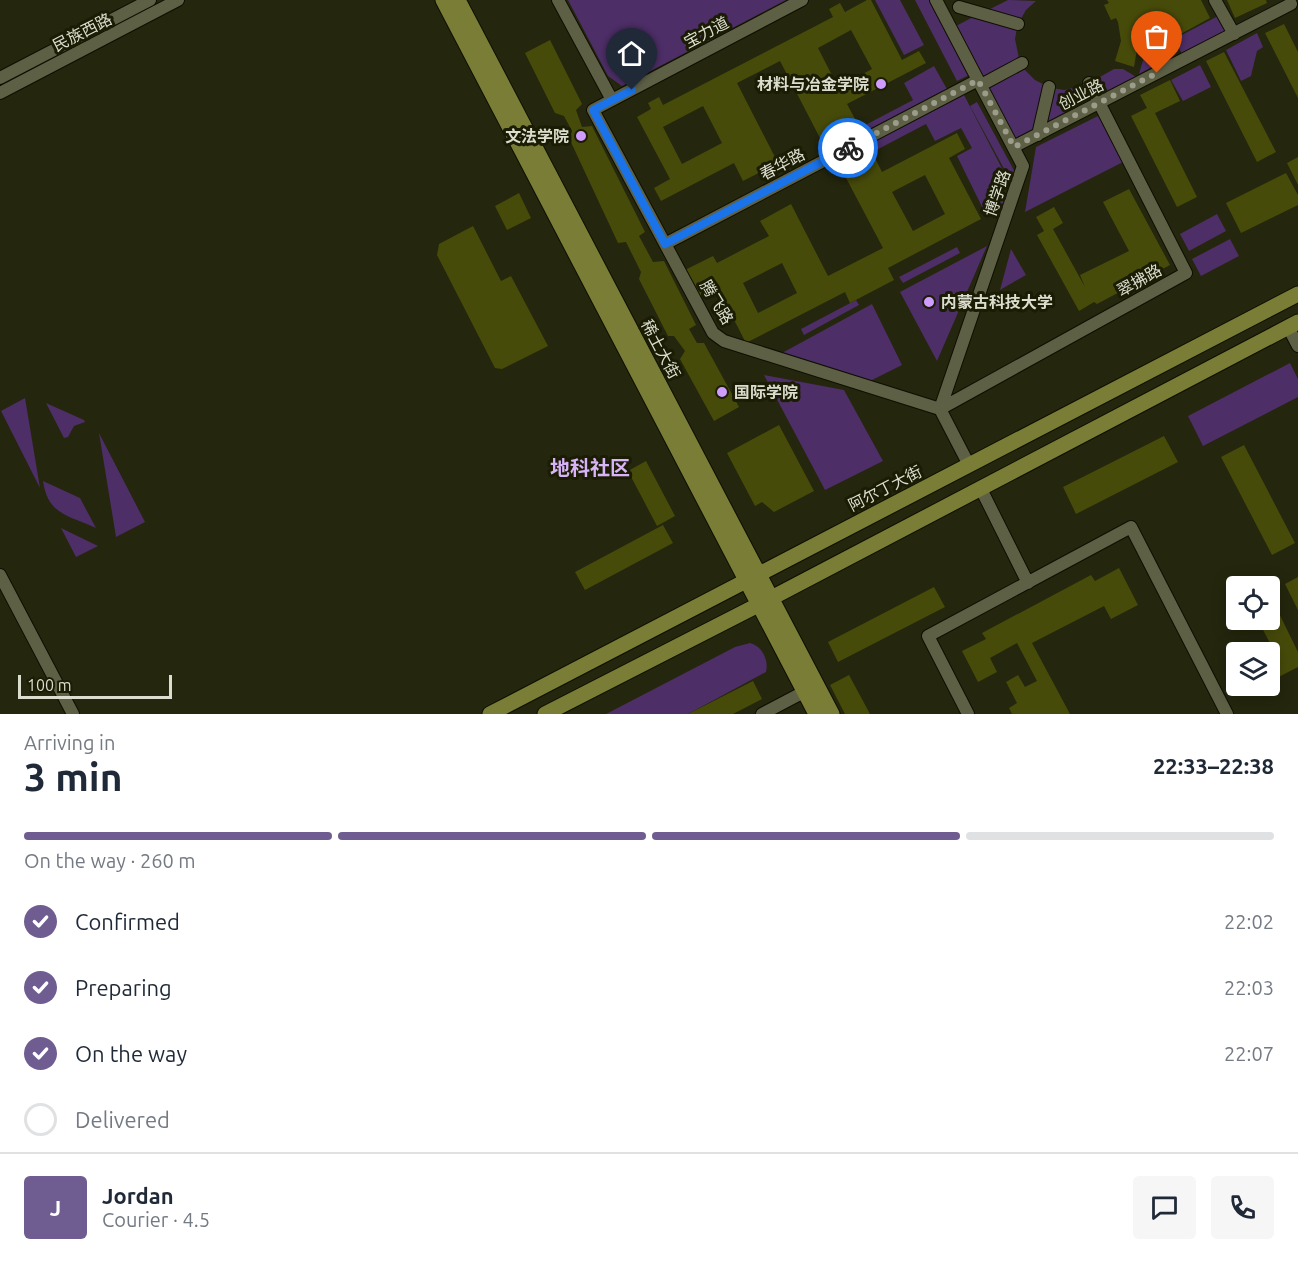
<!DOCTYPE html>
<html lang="en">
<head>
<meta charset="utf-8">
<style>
	:root { --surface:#fff; --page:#f6f6f7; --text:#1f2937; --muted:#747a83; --line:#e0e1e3; --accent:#6f5d91 }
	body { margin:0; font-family:Ubuntu,"Noto Sans SC",sans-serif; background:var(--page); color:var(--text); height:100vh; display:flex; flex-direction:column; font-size:22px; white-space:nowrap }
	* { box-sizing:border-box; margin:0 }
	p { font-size:20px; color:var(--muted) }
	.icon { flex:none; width:33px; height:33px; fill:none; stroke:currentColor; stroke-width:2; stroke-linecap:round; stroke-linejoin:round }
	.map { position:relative; height:714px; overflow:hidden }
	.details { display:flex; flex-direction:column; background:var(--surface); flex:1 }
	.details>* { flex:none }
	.buttons { position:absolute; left:1226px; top:576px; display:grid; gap:12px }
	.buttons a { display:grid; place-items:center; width:54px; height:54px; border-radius:6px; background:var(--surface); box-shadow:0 3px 15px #0003; font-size:30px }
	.scale { position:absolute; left:18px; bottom:15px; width:154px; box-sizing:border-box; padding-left:6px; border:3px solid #dbddce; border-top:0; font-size:16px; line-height:21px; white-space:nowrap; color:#dbddce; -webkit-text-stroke:4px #1b1c04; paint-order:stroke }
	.pin { position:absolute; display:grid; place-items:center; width:51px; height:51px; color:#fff; margin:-62px -26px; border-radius:50% 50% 50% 0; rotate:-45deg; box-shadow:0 0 6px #0007 }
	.pin .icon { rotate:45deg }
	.courier { position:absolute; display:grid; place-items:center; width:60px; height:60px; margin:-30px; border:4px solid #1a73e8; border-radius:50%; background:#fff; color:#222; box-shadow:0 2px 8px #0007 }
	.overview em { font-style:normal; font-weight:700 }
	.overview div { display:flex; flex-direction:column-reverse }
	.overview { display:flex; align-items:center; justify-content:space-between; height:102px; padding:0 24px }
	h1 { font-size:39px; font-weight:700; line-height:45px }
	.bar { display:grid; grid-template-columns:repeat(4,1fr); gap:9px 6px; align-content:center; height:72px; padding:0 24px }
	.bar i { height:8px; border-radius:4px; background:var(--line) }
	.bar .current { background:var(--accent) }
	.bar p { grid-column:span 4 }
	.line { display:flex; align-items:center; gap:15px; padding:0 24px; border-top:2px solid var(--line) }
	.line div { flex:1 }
	.round { display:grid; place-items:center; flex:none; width:63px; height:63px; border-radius:6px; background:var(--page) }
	ol { padding:0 24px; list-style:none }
	li { display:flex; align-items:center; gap:18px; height:66px }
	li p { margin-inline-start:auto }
	li .icon { padding:6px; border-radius:50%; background:var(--accent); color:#fff; stroke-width:4 }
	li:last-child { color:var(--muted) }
	li i { width:33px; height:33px; border:3px solid var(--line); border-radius:50% }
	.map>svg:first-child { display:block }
	.green { fill:#4d2e67 }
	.building { fill:#474b0a; fill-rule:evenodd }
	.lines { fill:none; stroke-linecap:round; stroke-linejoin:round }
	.minor-casing { stroke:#0e0f00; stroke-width:14 }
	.major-casing { stroke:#0e0f00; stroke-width:17 }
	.minor { stroke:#5e6046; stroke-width:12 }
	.major { stroke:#797d36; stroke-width:15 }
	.done { stroke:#9b9d8a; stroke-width:6; stroke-dasharray:0 10.8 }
	.route { stroke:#1a73e8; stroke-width:8 }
	.poi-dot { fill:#d09dfe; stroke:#1b1c04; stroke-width:2 }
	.labels { text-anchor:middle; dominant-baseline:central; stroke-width:6; stroke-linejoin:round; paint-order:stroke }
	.street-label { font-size:16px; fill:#dbddce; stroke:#1b1c04 }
	.poi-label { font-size:16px; font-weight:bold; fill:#dbddce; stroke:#1b1c04; text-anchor:end }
	.quarter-label { font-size:20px; font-weight:bold; fill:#d7b4f8; stroke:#1b1c04 }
</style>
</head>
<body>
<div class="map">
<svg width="1298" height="714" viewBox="0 0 1298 714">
	<rect width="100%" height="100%" fill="#24260d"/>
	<path class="green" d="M568 0H786L622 86 608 76Z
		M875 0H900L924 45 904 55Z
		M915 0H929L969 75 957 81Z
		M1008 0 1036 1 1026 10 1018 24 982 13Z
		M1220 15 1229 33 1183 56 1174 39Z
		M975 16 1017 28 1015 39 1019 58 983 78 956 26Z
		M1152 30 1169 58 1139 74Z
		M1257 33 1263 47 1257 51 1251 76 1241 81 1226 50Z
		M1200 65 1211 87 1183 101 1171 80Z
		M934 66 948 91 834 154 829 144 913 100 904 83Z
		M1024 69 1035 80 1049 87 1039 128 1013 142 986 88Z
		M1114 69H1123L1138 78 1097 99 1089 83Z
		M1086 85 1094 100 1043 127 1052 88 1064 90Z
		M963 93 1008 180 998 186 1005 202 985 213 957 156 972 148 961 128 935 141 926 124 844 167 839 157Z
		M977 102 1016 174 1009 178 970 106Z
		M1100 115 1123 162 1025 212 1036 147Z
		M1217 214 1226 231 1189 251 1180 234Z
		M1230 239 1239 256 1201 276 1192 259Z
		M987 246 937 361 900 292Z
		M957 247 960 253 903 283 899 277Z
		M1011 249 1026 275 1000 290Z
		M856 300 859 305 804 335 801 329Z
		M872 304 902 365 870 381 782 353Z
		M1290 363 1298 379V397L1203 446 1188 416Z
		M764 375 844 390 883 461 825 490Z
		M25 398 40 488 1 411Z
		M46 403 84 420 85 422 74 426 68 437 64 438Z
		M99 433 145 522 116 537Z
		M43 481 80 498 96 528C68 515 48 515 43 481Z
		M61 528 98 546 76 557Z
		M750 643C762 646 769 660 766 672L688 714H606L735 647Z"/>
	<path class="building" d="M867 0H871L902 60 919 51 926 63 847 104 855 119 820 138 780 61 737 83 778 163 743 181 734 163 661 201 654 188 670 179 637 117 651 109 648 103 659 97 663 105 833 17 829 9 840 3 845 12ZM851 30 872 69 838 87 818 48ZM703 106 722 143 682 164 663 127Z
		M1107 0H1201L1210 18 1168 41 1158 22 1140 31 1134 67 1115 61 1121 41 1118 22 1116 18 1111 20 1104 5 1109 3Z
		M1227 0H1266L1267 3 1235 18Z
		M1284 24 1298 52V98L1265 33Z
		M550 40 582 104 576 110 582 127 592 126 645 232 639 236 653 262 664 261 696 325 689 329 697 343H704L739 407 714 421 680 359 685 351 674 336H668L639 279 641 272 626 242 618 243 569 138 572 131 564 116 555 113 525 53Z
		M1224 52 1276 152 1257 162 1206 61Z
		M1170 80 1180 101 1155 113 1197 197 1177 207 1131 116 1147 108 1140 95Z
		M957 133 965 149 949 158 981 219 888 268 894 280 850 303 845 292 746 343 717 287 698 297 685 270 713 256 717 263 769 236 760 221 791 204 828 276 883 248 845 176 876 160 882 172ZM925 175 945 214 913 231 892 192ZM782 263 797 293 758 313 743 283Z
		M1298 157V185L1287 163Z
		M1286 173 1298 195V205L1241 233 1226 203Z
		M1129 189 1170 265 1097 304 1094 302 1079 311 1037 235 1044 231 1036 217 1054 207 1063 223 1053 229 1085 287 1080 275 1129 251 1103 202Z
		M519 193 531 218 507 230 495 206Z
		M473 226 501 281 511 276 548 346 502 369 495 368 437 255 439 244Z
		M779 425 814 491 774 512 762 502 755 506 727 453Z
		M1164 436 1178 462 1076 514 1063 487Z
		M1244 445 1295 543 1272 555 1221 457Z
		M646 461 675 516 657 526 628 471Z
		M663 525 673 543 585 590 575 572Z
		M1119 568 1138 605 1111 619 1104 606 1032 643 1070 714H1012L1009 708 1017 703 1006 682 1018 675 1025 687 1037 681 1017 643 990 658 997 672 978 682 962 651 986 639 982 633 1091 575 1095 581Z
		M1298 577V610L1285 584Z
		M934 587 945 607 838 662 828 642Z
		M1269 593 1298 652V667L1269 682V659L1276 655 1258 620H1269Z
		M849 675 870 714H845L830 685Z
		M753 681 762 699 733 714H688Z"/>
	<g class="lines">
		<defs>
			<path id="minor" d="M558 0 612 100
				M802 0 593 110 713 333 724 341 940 409
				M936 0 1023 166 940 409
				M1215 0 1234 34
				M959 7 1018 24
				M0 78 150 0
				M981 85 1022 63
				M0 93 178 0
				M1038 135 1049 87
				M1013 147 1291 4
				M665 244 978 80
				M1288 327 1298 346
				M940 409 1186 273 1089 83
				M940 409 969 465
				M981 489 1028 583
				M0 575 73 714
				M762 714 800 694
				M968 714 928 636 1131 527 1227 714"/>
			<path id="major" d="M443 0 816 714
				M458 0 832 714
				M490 714 1298 294
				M545 714 760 604 1298 322"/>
		</defs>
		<use href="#minor" class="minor-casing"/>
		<use href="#major" class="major-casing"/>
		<use href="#minor" class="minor"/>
		<use href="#major" class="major"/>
	</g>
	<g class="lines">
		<path class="done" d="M848 148 978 80 1014 147 1157 73"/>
		<path class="route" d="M632 90 593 110 665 244 848 148"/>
	</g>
	<g class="poi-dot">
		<circle cx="881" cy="84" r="6"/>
		<circle cx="581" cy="136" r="6"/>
		<circle cx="929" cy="302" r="6"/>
		<circle cx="722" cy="392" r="6"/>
	</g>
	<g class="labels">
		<g class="street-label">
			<text transform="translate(82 32) rotate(-27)">民族西路</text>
			<text transform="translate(706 32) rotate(-28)">宝力道</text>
			<text transform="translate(1081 94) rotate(-27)">创业路</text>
			<text transform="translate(782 164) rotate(-28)">春华路</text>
			<text transform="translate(997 193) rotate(-71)">博学路</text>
			<text transform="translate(1139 280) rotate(-29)">翠拂路</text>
			<text transform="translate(717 302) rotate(59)">腾飞路</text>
			<text transform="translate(661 349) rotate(62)">稀土大街</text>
			<text transform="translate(885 488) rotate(-27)">阿尔丁大街</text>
		</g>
		<g class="poi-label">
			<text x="869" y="84">材料与冶金学院</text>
			<text x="569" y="136">文法学院</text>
			<text x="941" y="302" text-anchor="start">内蒙古科技大学</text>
			<text x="734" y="392" text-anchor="start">国际学院</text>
		</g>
		<g class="quarter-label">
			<text x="590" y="467">地科社区</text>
		</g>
	</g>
</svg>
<div class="buttons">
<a><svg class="icon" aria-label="locate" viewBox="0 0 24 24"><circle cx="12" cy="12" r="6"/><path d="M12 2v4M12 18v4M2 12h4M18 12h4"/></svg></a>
<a><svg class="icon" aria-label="layers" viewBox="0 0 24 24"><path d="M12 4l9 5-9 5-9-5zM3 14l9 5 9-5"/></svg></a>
</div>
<div class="scale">100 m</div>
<div class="pin" style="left:1157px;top:73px;background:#ea580c"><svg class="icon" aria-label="bag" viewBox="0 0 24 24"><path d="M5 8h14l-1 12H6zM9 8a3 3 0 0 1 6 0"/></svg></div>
<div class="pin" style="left:632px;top:90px;background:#1f2937"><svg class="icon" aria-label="home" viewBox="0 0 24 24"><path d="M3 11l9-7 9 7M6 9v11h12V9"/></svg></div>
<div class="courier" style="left:848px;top:148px"><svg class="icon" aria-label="bike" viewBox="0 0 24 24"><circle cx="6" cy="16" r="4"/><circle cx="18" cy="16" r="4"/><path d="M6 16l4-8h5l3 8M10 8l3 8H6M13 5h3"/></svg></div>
</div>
<section class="details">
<div class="overview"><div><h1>3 min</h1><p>Arriving in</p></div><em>22:33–22:38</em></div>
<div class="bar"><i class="current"></i><i class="current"></i><i class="current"></i><i></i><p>On the way · 260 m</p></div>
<ol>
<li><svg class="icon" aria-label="check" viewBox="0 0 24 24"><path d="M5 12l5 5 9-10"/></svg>Confirmed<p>22:02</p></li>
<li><svg class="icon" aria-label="check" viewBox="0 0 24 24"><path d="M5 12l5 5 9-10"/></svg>Preparing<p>22:03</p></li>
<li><svg class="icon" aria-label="check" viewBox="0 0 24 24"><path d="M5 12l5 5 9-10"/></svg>On the way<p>22:07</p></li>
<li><i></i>Delivered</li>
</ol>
<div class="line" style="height:108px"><b class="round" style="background:var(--accent);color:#fff">J</b><div><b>Jordan</b><p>Courier · 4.5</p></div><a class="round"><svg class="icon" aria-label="chat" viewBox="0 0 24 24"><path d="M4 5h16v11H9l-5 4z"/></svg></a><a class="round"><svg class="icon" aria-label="phone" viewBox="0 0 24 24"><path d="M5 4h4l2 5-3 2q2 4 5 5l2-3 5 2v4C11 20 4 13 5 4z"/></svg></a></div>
</section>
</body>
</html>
